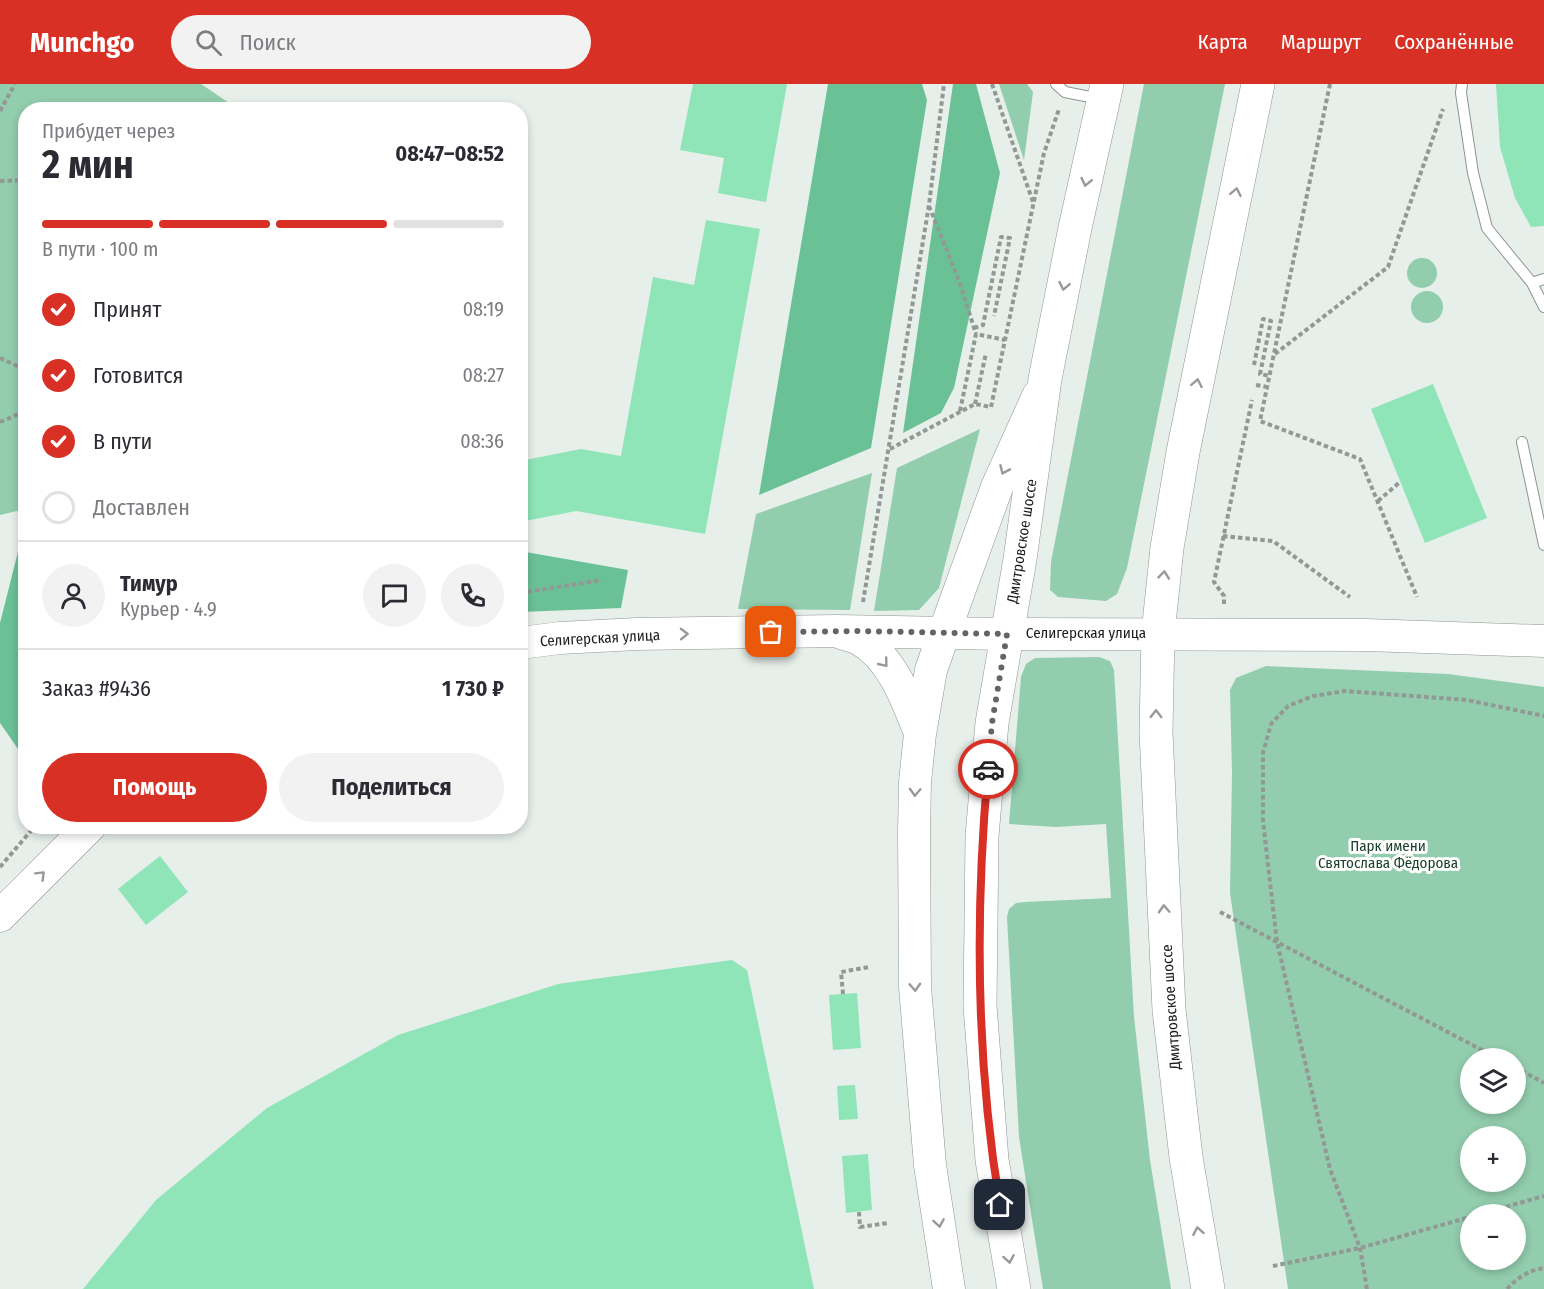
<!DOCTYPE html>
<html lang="ru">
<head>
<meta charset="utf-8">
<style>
	:root { --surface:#fff; --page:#f2f2f3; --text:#2b2b33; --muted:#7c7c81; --line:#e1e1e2; --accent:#d93025 }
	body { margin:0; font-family:"Fira Sans Condensed",sans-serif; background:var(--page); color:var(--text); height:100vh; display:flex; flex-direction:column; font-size:22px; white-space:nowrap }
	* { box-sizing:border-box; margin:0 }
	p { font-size:20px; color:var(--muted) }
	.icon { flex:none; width:33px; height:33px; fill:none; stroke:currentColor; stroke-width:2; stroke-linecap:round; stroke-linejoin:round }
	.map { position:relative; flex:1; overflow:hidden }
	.drawer { position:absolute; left:18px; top:18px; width:510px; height:732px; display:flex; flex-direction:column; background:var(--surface); border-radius:24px; box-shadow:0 3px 9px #0003 }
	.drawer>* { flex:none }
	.fabs { position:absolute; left:1460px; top:964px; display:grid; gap:12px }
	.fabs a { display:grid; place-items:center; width:66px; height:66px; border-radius:50%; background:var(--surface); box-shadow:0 3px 9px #0003; font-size:30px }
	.pin { position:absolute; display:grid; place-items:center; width:51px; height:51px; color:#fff; margin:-26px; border-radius:12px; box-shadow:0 3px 9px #0006 }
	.courier { position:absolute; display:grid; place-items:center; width:60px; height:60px; margin:-30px; border:4px solid #d93025; border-radius:50%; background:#fff; color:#222; box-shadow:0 2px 8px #0007 }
	.overview em { font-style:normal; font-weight:700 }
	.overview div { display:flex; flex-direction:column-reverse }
	.overview { display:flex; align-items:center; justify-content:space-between; height:102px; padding:0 24px }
	h1 { font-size:39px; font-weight:700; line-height:45px }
	.bar { display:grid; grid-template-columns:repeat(4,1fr); gap:9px 6px; align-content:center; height:72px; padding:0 24px }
	.bar i { height:8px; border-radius:4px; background:var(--line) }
	.bar .selected { background:var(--accent) }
	.bar p { grid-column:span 4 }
	.line { display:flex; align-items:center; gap:15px; padding:0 24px; border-top:2px solid var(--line) }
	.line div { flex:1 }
	.round { display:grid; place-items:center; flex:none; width:63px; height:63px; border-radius:32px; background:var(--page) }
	ol { padding:0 24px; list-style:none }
	li { display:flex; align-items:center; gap:18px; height:66px }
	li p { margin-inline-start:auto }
	li .icon { padding:6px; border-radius:50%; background:var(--accent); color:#fff; stroke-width:4 }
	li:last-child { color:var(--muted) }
	li i { width:33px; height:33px; border:3px solid var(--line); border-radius:50% }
	.button { display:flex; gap:12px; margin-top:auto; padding:12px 24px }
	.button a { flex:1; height:69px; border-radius:36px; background:var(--accent); color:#fff; font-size:24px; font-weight:700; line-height:69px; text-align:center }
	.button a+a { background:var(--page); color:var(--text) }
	header { display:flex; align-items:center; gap:36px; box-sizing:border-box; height:84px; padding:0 30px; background:var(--accent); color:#fff }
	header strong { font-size:28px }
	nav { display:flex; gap:33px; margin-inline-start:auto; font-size:21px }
	.search { width:420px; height:54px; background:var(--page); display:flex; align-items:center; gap:15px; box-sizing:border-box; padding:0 21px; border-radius:33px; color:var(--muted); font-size:22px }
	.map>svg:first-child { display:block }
	.green { fill:#92cdad; fill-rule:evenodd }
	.forest { fill:#6bc196 }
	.building { fill:#8fe5b8 }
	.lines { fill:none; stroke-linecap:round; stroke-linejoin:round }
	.lane-casing { stroke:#8e9591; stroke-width:12 }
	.secondary-casing { stroke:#8e9591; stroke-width:33 }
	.primary-casing { stroke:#8e9591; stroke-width:34 }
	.path { stroke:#929894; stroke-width:4; stroke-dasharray:4.5 3; stroke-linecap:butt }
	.lane { stroke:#fff; stroke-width:10 }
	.secondary { stroke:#fff; stroke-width:32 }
	.primary { stroke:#fff; stroke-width:33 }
	.oneway { stroke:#989998 }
	.done { stroke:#616663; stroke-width:6; stroke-dasharray:0 10.8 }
	.route { stroke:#d93025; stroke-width:8 }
	.labels { text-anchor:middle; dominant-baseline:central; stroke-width:6; stroke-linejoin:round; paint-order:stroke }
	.street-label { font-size:15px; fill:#191c1a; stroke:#fff }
	.park-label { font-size:15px; fill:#1b412e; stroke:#fff }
</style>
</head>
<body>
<header>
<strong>Munchgo</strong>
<div class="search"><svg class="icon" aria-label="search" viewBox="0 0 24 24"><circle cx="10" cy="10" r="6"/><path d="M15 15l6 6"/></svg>Поиск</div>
<nav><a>Карта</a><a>Маршрут</a><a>Сохранённые</a></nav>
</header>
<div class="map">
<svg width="1544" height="1205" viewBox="0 0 1544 1205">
	<rect width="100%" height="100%" fill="#e7efea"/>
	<path class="green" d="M0 0H201L238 25 26 26 25 425 0 431Z
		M999 0H1027L1033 8 1024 76Z
		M1144 0H1225L1127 484 1117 510 1106 517 1058 513 1050 506 1051 478Z
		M1407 189a15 15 0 1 1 30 0a15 15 0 1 1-30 0Z
		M1411 223a16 16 0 1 1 32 0a16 16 0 1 1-32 0Z
		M980 345 939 504 919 526 874 527 897 384Z
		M872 389 850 526 738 525 756 430Z
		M1099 573 1110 577 1114 586 1134 933 1150 1076 1171 1205H1043L1019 1053 1007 833 1009 825 1016 819 1025 818 1111 814 1106 740 1056 743 1009 740 1021 593 1026 580 1035 574Z
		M1266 582 1448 590 1544 603V1205H1288L1230 809 1232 688 1230 606 1236 594ZM1470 975H1515V1020H1470ZM1470 1053H1515V1098H1470ZM1470 1131H1515V1176H1470Z"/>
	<path class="forest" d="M828 0H922L927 16 871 364 759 411Z
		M953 0H976L1000 89 954 304 941 329 903 349Z
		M25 440V675L0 639V539Z
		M520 467 628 486 621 524 521 528Z"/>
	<path class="building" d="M693 0H787L766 118 718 109 724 74 680 66Z
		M1496 0H1544V142L1531 143 1515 114 1500 63Z
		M706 136 760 145 705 450 576 427 520 438V377L581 365 621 372 653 193 694 201Z
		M1433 300 1487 434 1425 459 1371 325Z
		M160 772 188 808 146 841 118 805Z
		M732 876 747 886 814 1205H83L156 1116 267 1024 398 951 558 900Z
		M857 909 861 964 833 966 829 911Z
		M855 1001 858 1035 839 1036 837 1002Z
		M868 1070 872 1126 846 1129 842 1072Z"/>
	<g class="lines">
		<defs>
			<path id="lane" d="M1056 0 1065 8 1100 15
				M1462 0 1461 9 1473 89 1487 144 1532 199 1544 223
				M1532 199 1544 195
				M1522 358 1544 461"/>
			<path id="secondary" d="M841 549C846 551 853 552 859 555 892 573 907 616 920 649
				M520 559 560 554 637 550 837 547 1007 550 1366 551 1544 557
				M0 832 90 742
				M949 1205 930 1081 915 903 914 748 915 698 920 650 931 586 944 549 997 403 1038 312"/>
			<path id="primary" d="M1014 1205 992 1076 980 922 982 752 992 639 1020 475 1045 295 1075 144 1107 0
				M1208 1205 1186 1073 1169 926 1156 648 1158 549 1167 464 1183 368 1258 0"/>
		</defs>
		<use href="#lane" class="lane-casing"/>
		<use href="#secondary" class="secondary-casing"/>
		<use href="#primary" class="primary-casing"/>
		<path class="path" d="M992 0 1033 118
			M1330 0 1260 337 1360 375 1417 513
			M0 27 15 0
			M0 97 26 96
			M929 122 959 197 976 250
			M974 244 983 241 1001 153 1010 154 994 232
			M1275 270 1388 183 1443 25
			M0 274 26 286
			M1254 281 1263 235 1271 237 1260 290 1270 292
			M1256 301 1267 303
			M975 320 986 269
			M960 327 976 250 1005 256
			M0 338 26 327
			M890 365 975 320 991 323 1044 69 1059 25
			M1378 417 1400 398
			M1223 452 1273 457 1350 513
			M520 509 602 496
			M863 518 929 121 944 0
			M1224 520V512L1214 498 1252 316
			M0 783 35 742
			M1220 828 1499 975
			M843 910 841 888 869 883
			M1515 983 1544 999
			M859 1128 860 1143 888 1139
			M1477 1131 1544 1112
			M1273 1182 1360 1164 1470 1133
			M1367 1205 1360 1164 1330 1085 1277 858 1263 737V669L1271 640 1288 622 1313 612 1345 607 1467 616 1544 632
			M1507 1205C1517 1194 1529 1186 1544 1184"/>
		<use href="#lane" class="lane"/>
		<use href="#secondary" class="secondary"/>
		<use href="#primary" class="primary"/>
	</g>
	<defs><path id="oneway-chevron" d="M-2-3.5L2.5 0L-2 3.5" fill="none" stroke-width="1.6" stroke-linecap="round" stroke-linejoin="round" transform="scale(1.5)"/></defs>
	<g class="oneway">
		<use href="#oneway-chevron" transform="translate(1086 98) rotate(103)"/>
		<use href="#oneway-chevron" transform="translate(1236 108) rotate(-79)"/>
		<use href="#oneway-chevron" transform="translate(1064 202) rotate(101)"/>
		<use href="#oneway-chevron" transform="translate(1197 299) rotate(-79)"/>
		<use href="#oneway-chevron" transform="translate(1004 386) rotate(114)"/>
		<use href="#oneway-chevron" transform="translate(1164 491) rotate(-84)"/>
		<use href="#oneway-chevron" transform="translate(684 550) rotate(-1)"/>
		<use href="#oneway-chevron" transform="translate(884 579) rotate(51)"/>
		<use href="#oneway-chevron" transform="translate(1156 630) rotate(-89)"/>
		<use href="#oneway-chevron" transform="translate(915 708) rotate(92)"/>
		<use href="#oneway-chevron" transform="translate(41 791) rotate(-45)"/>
		<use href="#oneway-chevron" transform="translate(1164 825) rotate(-93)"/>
		<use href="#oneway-chevron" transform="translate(915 903) rotate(87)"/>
		<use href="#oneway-chevron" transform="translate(939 1139) rotate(81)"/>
		<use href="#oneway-chevron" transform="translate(1198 1147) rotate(-100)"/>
		<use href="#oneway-chevron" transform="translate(1009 1175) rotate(80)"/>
	</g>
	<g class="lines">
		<path class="done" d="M771 548 859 547 1007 550 992 639 988 685"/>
		<path class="route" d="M988 685C975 829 976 978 1000 1121"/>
	</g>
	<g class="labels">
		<g class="street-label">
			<text transform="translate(1022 457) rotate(-81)">Дмитровское шоссе</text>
			<text x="1086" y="549">Селигерская улица</text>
			<text transform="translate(600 554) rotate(-3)">Селигерская улица</text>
			<text transform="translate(1171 923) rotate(-94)">Дмитровское шоссе</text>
		</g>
		<g class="park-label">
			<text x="1388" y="762">Парк имени<tspan x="1388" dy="17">Святослава Фёдорова</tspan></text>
		</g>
	</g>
</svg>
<div class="fabs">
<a><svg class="icon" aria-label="layers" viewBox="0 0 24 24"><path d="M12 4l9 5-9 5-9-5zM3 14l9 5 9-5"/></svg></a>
<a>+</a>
<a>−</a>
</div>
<div class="pin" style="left:771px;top:548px;background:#ea580c"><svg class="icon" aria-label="bag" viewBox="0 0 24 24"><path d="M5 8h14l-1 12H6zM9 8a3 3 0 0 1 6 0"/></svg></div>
<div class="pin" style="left:1000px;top:1121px;background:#1f2937"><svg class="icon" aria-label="home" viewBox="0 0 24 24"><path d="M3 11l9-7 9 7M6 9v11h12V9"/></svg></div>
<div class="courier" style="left:988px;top:685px"><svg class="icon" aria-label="car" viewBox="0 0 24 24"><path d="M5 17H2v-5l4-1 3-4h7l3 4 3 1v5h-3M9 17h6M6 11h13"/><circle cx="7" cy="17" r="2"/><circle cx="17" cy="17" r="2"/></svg></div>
<section class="drawer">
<div class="overview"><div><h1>2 мин</h1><p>Прибудет через</p></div><em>08:47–08:52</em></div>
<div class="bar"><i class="selected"></i><i class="selected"></i><i class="selected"></i><i></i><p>В пути · 100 m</p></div>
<ol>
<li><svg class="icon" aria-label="check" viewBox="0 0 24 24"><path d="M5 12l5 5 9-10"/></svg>Принят<p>08:19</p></li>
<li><svg class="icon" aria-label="check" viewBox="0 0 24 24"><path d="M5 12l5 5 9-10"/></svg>Готовится<p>08:27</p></li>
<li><svg class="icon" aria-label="check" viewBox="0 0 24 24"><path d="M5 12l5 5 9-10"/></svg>В пути<p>08:36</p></li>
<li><i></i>Доставлен</li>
</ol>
<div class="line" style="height:108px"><a class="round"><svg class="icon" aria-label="person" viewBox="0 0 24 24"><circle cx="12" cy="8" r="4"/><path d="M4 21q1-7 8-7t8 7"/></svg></a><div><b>Тимур</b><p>Курьер · 4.9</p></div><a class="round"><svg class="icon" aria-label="chat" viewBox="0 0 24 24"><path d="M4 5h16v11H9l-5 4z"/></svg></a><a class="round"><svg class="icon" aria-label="phone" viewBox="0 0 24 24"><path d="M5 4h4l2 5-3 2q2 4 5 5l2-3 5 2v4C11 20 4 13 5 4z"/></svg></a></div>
<div class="line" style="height:78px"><div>Заказ #9436</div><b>1 730 ₽</b></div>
<div class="button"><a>Помощь</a><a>Поделиться</a></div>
</section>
</div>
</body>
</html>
